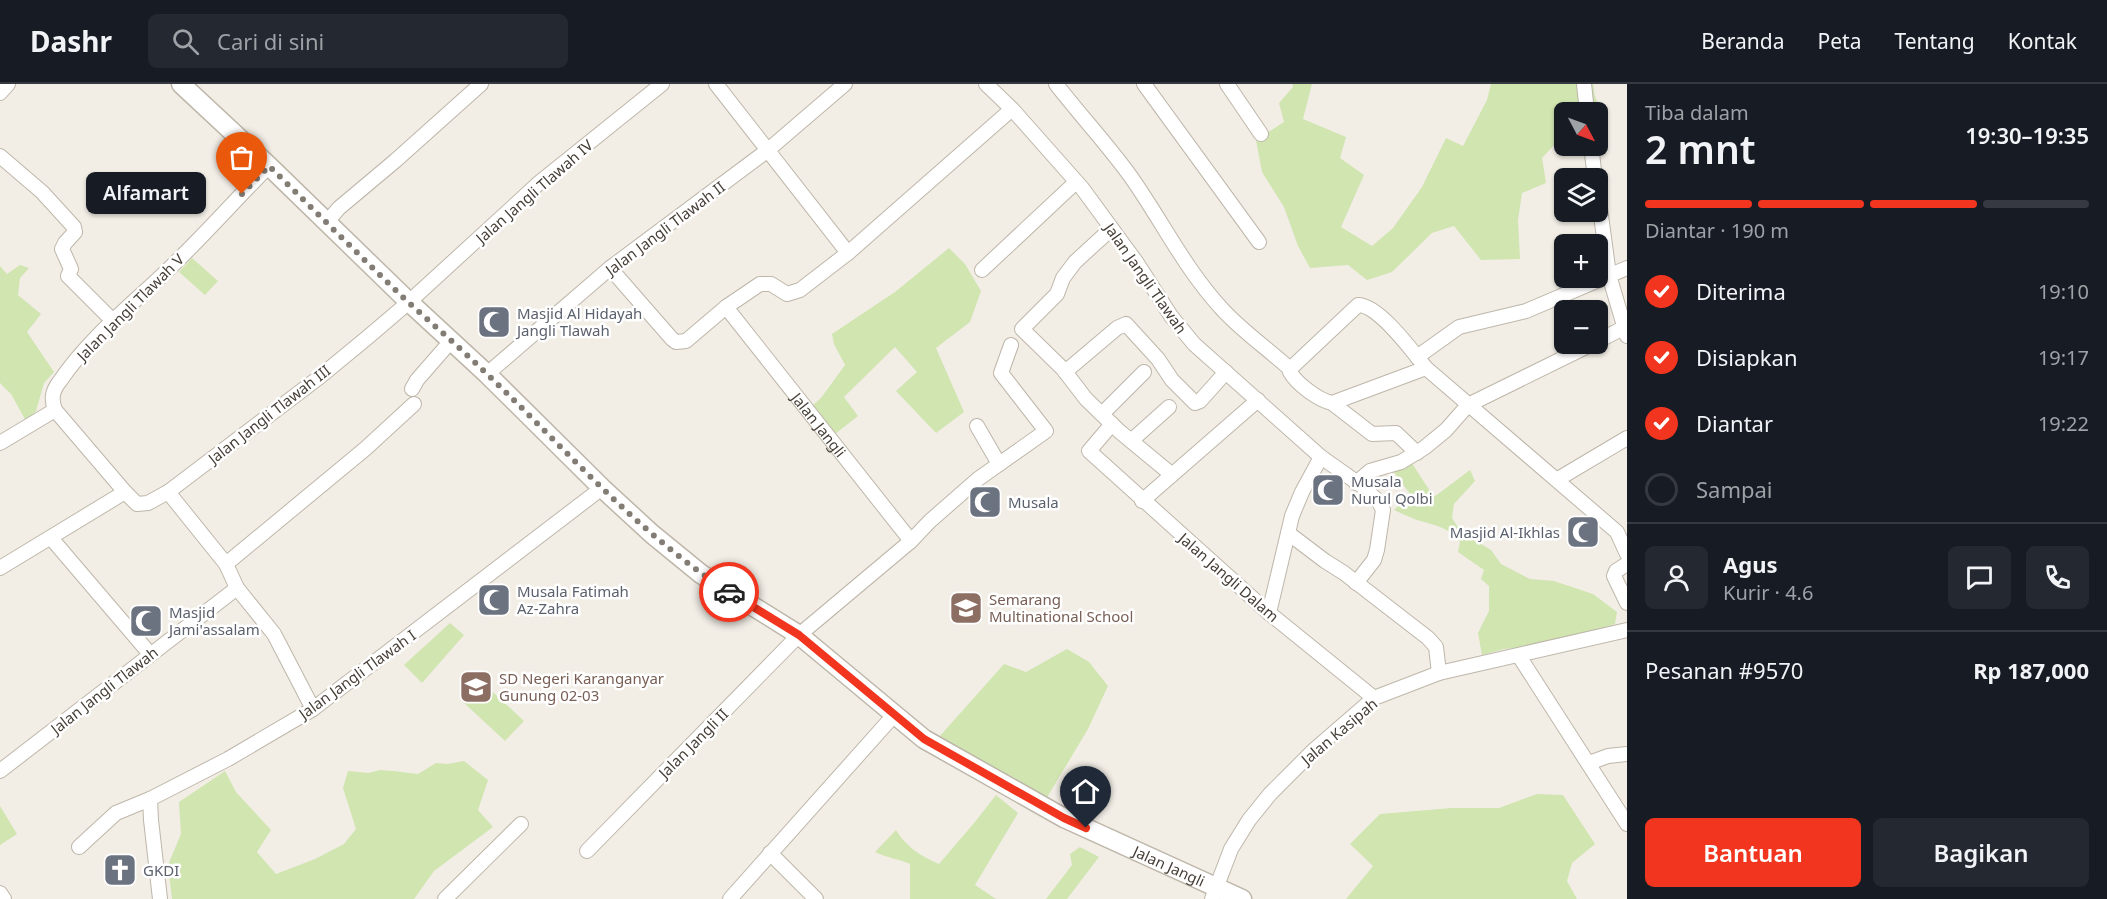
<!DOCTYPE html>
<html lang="id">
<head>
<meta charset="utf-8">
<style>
	:root { --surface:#171b24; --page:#242831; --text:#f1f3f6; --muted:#9ea1a6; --line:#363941; --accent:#f2351e }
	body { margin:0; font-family:"Noto Sans",sans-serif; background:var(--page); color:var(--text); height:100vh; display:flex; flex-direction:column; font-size:22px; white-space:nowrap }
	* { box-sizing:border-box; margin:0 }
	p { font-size:20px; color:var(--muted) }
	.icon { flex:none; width:33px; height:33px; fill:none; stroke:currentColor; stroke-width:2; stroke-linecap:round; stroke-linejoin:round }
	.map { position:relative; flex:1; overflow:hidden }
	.side { display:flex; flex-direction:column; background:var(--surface); width:480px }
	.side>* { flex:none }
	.needle { width:39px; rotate:131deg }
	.controls { position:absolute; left:1554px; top:18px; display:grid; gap:12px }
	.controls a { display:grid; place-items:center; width:54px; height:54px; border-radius:9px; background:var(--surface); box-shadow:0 2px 4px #0004; font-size:30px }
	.pin { position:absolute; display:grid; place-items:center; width:51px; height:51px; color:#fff; margin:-62px -26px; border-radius:50% 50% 50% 0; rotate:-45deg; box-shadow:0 0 6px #0007 }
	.pin .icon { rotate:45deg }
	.courier { position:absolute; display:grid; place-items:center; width:60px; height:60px; margin:-30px; border:4px solid #f2351e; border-radius:50%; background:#fff; color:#222; box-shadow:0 2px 8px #0007 }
	.bubble { position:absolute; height:42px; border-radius:9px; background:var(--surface); box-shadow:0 2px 4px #0004; font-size:20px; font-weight:600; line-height:42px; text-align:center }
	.overview em { font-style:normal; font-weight:600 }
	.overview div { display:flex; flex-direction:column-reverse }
	.overview { display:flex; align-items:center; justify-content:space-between; height:102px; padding:0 18px }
	h1 { font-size:39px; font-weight:600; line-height:45px }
	.bar { display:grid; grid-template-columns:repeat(4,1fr); gap:9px 6px; align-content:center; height:72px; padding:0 18px }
	.bar i { height:8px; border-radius:4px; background:var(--line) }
	.bar .current { background:var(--accent) }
	.bar p { grid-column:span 4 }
	.line { display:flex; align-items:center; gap:15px; padding:0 18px; border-top:2px solid var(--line) }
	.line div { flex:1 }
	.round { display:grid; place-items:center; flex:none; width:63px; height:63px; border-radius:9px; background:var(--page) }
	ol { padding:0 18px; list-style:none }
	li { display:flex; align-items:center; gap:18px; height:66px }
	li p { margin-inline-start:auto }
	li .icon { padding:6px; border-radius:50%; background:var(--accent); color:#fff; stroke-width:4 }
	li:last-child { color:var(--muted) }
	li i { width:33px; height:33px; border:3px solid var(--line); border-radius:50% }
	.button { display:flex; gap:12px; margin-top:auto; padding:12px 18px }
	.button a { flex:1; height:69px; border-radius:9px; background:var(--accent); color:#fff; font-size:24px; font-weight:600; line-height:69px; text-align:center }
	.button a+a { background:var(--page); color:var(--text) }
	header { display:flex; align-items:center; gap:36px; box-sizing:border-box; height:84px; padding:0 30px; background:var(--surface); border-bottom:2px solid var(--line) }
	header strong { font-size:28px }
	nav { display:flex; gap:33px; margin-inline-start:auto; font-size:21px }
	.search { width:420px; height:54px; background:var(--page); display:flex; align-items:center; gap:15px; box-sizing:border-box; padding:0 21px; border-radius:9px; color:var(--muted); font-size:22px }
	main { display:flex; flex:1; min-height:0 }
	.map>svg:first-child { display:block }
	.green { fill:#d0e5b0 }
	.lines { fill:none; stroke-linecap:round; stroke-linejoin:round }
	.minor-casing { stroke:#beb6a9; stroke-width:16 }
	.tertiary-casing { stroke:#beb6a9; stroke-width:21 }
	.minor { stroke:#fff; stroke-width:14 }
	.tertiary { stroke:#fff; stroke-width:18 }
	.done { stroke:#827c74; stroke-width:6; stroke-dasharray:0 10.8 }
	.route { stroke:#f2351e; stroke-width:8 }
	.labels { text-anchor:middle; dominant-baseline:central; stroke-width:5; stroke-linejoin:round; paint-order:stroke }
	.street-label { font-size:15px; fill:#453e36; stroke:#fff }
	.worship-label { font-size:15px; fill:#5b616d; stroke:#fff; text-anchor:start }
	.education-label { font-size:15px; fill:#785e54; stroke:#fff; text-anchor:start }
</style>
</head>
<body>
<header>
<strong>Dashr</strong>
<div class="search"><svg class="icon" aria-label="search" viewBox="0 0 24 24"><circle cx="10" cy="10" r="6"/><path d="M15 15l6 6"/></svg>Cari di sini</div>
<nav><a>Beranda</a><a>Peta</a><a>Tentang</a><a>Kontak</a></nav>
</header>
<main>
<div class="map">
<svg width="1627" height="815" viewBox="0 0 1627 815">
	<rect width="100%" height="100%" fill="#f2eee6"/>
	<path class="green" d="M1292 0H1312L1303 35 1346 53 1340 74 1364 91 1341 143 1372 162 1393 144 1422 103 1446 54 1463 62 1487 16 1491 0H1593L1595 12 1606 43 1598 48V28H1564V58L1555 60 1542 74 1546 99 1522 109 1518 136 1520 175 1481 176 1454 142 1432 149 1392 188 1367 196 1348 181 1310 184 1298 162 1284 123 1262 88 1256 56 1284 38 1279 19 1293 3Z
		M949 164 965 180 981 207 970 238 936 264 964 328 936 349 896 307 917 288 895 263 844 313 858 332 835 350 812 322 821 314 845 281 834 260 832 250 895 208Z
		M192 174 218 197 205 211 179 188Z
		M20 181 29 184 20 194 18 211 41 230 27 248 54 288 44 299 36 327 26 337 11 310 0 299V182L7 190Z
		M1411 378 1434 413 1470 386 1475 397 1454 420 1452 434 1461 448 1491 466 1501 480 1530 495 1554 497 1593 510 1617 528 1615 540 1552 560 1504 565 1482 571 1478 549 1489 527V502L1481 495 1484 486 1458 468 1460 458C1449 443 1434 441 1417 436 1409 433 1401 429 1394 426L1410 410 1393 387Z
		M450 539 464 551 422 599 404 581Z
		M1067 565 1089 578 1108 602 1088 645 1046 715 939 653 1004 580 1026 588Z
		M481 597 524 637 505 657 462 617Z
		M464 677 488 696 478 726 493 743 434 787 414 815H172L168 781 181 750 179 718 225 687 236 708 271 746 257 768 276 790 315 775 344 760 356 745 343 704 348 687 369 689 380 686 393 687 418 690 436 679 447 680Z
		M1537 710 1563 711 1595 760 1572 779 1567 797 1577 815H1346L1373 782 1350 760 1380 730 1452 724H1499Z
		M996 711 1018 729 975 801 996 815H910V780C899 775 887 774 875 768L896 746C906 763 921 772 939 780L975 738Z
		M0 722 17 750 0 761Z
		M1080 763 1099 773 1067 815H1046L1072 781 1070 770Z"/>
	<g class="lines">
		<defs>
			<g id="minor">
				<path d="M716 0 848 169"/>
				<path d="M986 0 1012 25 1082 104 1137 179 1171 232 1194 260 1321 373 1362 402 1379 418 1383 426 1377 466 1374 476 1356 499"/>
				<path d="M1056 0C1080 31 1108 61 1131 93 1162 137 1185 185 1222 225 1242 247 1268 265 1290 285"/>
				<path d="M1144 0 1259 158"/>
				<path d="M1227 0 1261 50"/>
				<path d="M1584 0 1587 28"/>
				<path d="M0 9 8 0"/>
				<path d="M1591 62 1595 94"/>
				<path d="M0 72 42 108 74 143 75 148 65 159 62 165 71 185 68 192 113 237"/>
				<path d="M269 82C237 114 208 147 176 178 137 217 91 251 60 297 52 307 51 315 55 326L125 408 137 420 148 419 168 408 317 295 368 253 409 218 540 98 662 0"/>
				<path d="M1598 109 1609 191 1627 252"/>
				<path d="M326 139 339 124 395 77 481 0"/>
				<path d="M1111 145 1075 178 1063 194 1057 210 1022 245 1063 285 1086 315 1119 347 1171 390"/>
				<path d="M610 184 672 255 676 258 686 257 726 223 760 200H771L787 210 800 206 848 169 1012 25"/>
				<path d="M982 186 1076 98"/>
				<path id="s1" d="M726 223 911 457"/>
				<path d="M1598 257 1627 242"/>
				<path d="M1417 273 1459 243 1526 227 1627 184"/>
				<path d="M1426 284C1413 268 1379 221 1358 221L1290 285V288C1297 300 1318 316 1332 319L1426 284 1617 448 1627 470"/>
				<path d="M1065 288 1117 244 1126 240 1158 275 1172 296 1195 319 1200 317 1226 288"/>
				<path d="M487 290 610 184 768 66 845 0"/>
				<path d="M412 305 417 296 451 257"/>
				<path d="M1332 319 1372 350 1396 349 1417 369"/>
				<path d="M1102 330 1144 288"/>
				<path d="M1112 340 1089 367 1269 529 1374 614"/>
				<path d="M977 342 999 380"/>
				<path d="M1131 357 1169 323"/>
				<path d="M0 359 55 326"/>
				<path d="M1558 395 1627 354"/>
				<path d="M1356 399 1370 387 1401 378 1424 364 1446 346 1468 321 1592 260"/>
				<path d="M168 408 226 480 237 504 274 550 313 625"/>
				<path d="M1142 417 1258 316"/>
				<path d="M1288 449 1325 477 1344 489 1428 554 1436 563 1439 589"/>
				<path d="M51 454 150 570"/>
				<path d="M226 480 365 365 414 320"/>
				<path d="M1627 480 1616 487 1614 492 1627 519"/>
				<path d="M0 484 125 408"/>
				<path d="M1269 529 1292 432 1302 408 1321 373"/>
				<path d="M1519 572 1627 740"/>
				<path d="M1589 679 1608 672 1627 670"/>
				<path d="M0 687 237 504"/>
				<path d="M79 763 116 729 150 715"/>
				<path d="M587 767 799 551 911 457 930 437 978 395 1046 347 1001 289 1011 261"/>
				<path d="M770 769 816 815"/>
				<path d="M0 809 4 815"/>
				<path d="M160 815 151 736 150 715 228 675 313 625 602 404"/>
				<path d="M445 815 521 740"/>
				<path d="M730 815 895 630"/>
				<path d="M1212 815 1231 765 1249 736 1270 710 1314 666 1374 614 1439 589 1627 546"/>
			</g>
			<g id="tertiary">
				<path id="s2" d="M181 0 269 82 409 218 487 290 602 404 652 450 701 490 799 551 924 655 1064 734 1242 815"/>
			</g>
		</defs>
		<use href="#minor" class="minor-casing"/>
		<use href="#tertiary" class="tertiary-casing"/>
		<use href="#minor" class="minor"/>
		<use href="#tertiary" class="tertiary"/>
	</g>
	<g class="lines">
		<path class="done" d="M242 110 269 82C316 128 362 174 409 219 435 242 461 265 486 289 565 364 637 449 729 508"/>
		<path class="route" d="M729 508 799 551 924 655 1064 734 1086 744"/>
	</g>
	<defs>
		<symbol id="mosque-square" viewBox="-11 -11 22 22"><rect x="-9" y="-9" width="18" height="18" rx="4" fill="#6b7280" stroke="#fff"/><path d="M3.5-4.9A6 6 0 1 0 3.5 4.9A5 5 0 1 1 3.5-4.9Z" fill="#fff"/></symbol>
		<symbol id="school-square" viewBox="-11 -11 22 22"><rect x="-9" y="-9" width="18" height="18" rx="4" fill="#8d6e63" stroke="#fff"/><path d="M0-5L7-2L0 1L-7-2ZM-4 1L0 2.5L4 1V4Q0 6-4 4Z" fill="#fff"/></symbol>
		<symbol id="church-square" viewBox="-11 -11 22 22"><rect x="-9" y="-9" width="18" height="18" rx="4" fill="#6b7280" stroke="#fff"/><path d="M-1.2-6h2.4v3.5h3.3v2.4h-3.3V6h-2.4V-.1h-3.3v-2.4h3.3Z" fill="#fff"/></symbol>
	</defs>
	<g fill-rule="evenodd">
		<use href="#mosque-square" x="475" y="219" width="38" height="38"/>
		<use href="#mosque-square" x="1309" y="387" width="38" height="38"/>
		<use href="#mosque-square" x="966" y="399" width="38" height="38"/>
		<use href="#mosque-square" x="1564" y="429" width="38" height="38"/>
		<use href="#mosque-square" x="475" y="497" width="38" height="38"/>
		<use href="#school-square" x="947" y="505" width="38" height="38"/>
		<use href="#mosque-square" x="127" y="518" width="38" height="38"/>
		<use href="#school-square" x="457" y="584" width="38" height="38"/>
		<use href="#church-square" x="101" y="767" width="38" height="38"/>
	</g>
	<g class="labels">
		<g class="street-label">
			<text transform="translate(534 107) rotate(-41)">Jalan Jangli Tlawah IV</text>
			<text transform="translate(665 144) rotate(-37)">Jalan Jangli Tlawah II</text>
			<text transform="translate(1146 194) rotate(55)">Jalan Jangli Tlawah</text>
			<text transform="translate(130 223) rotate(-45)">Jalan Jangli Tlawah V</text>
			<text transform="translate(269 330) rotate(-38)">Jalan Jangli Tlawah III</text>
			<text stroke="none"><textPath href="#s1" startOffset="150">Jalan Jangli</textPath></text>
			<text transform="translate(1229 493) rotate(41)">Jalan Jangli Dalam</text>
			<text transform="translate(357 590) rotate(-36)">Jalan Jangli Tlawah I</text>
			<text transform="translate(104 606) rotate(-38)">Jalan Jangli Tlawah</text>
			<text transform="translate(1339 647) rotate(-40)">Jalan Kasipah</text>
			<text transform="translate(693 659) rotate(-45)">Jalan Jangli II</text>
			<text stroke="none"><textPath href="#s2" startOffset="1269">Jalan Jangli</textPath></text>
		</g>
		<g class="worship-label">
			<text x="517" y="229">Masjid Al Hidayah<tspan x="517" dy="17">Jangli Tlawah</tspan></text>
			<text x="1351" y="397">Musala<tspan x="1351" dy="17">Nurul Qolbi</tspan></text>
			<text x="1008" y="418">Musala</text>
			<text x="1560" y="448" text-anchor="end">Masjid Al-Ikhlas</text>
			<text x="517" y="507">Musala Fatimah<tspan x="517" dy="17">Az-Zahra</tspan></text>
			<text x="169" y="528">Masjid<tspan x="169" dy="17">Jami'assalam</tspan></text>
			<text x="143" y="786">GKDI</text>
		</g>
		<g class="education-label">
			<text x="989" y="515">Semarang<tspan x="989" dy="17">Multinational School</tspan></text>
			<text x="499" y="594">SD Negeri Karanganyar<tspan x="499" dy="17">Gunung 02-03</tspan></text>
		</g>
	</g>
</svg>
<div class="controls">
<a><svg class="needle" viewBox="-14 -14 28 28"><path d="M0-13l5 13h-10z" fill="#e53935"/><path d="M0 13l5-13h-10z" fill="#9ea1a6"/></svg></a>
<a><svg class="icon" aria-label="layers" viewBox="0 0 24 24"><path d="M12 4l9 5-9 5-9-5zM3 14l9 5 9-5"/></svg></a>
<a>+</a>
<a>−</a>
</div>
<div class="pin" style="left:242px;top:110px;background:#ea580c"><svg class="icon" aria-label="bag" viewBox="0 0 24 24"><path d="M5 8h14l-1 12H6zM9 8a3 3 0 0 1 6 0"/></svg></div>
<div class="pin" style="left:1086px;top:744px;background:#1f2937"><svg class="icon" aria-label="home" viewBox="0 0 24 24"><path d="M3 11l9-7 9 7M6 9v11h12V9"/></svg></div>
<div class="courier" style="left:729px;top:508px"><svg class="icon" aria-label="car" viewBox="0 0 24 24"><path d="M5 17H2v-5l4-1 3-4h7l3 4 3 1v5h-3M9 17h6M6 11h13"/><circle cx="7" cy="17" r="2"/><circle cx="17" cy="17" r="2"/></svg></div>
<div class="bubble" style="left:86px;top:88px;width:120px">Alfamart</div>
</div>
<section class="side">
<div class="overview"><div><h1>2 mnt</h1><p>Tiba dalam</p></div><em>19:30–19:35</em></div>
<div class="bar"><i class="current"></i><i class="current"></i><i class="current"></i><i></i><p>Diantar · 190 m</p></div>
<ol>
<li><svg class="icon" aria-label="check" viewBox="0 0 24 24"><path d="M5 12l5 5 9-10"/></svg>Diterima<p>19:10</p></li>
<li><svg class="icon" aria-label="check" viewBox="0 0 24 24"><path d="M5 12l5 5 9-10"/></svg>Disiapkan<p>19:17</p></li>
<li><svg class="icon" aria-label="check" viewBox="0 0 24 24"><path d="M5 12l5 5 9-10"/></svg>Diantar<p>19:22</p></li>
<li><i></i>Sampai</li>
</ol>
<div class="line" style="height:108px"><a class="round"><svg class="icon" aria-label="person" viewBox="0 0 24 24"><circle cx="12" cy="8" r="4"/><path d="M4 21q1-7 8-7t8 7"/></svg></a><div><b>Agus</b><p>Kurir · 4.6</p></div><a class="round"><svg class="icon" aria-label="chat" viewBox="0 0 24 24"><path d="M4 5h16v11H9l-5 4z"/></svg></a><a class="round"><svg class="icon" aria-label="phone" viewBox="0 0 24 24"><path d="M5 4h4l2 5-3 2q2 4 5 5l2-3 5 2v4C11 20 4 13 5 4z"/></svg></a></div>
<div class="line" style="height:78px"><div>Pesanan #9570</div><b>Rp 187,000</b></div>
<div class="button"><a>Bantuan</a><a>Bagikan</a></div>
</section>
</main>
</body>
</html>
